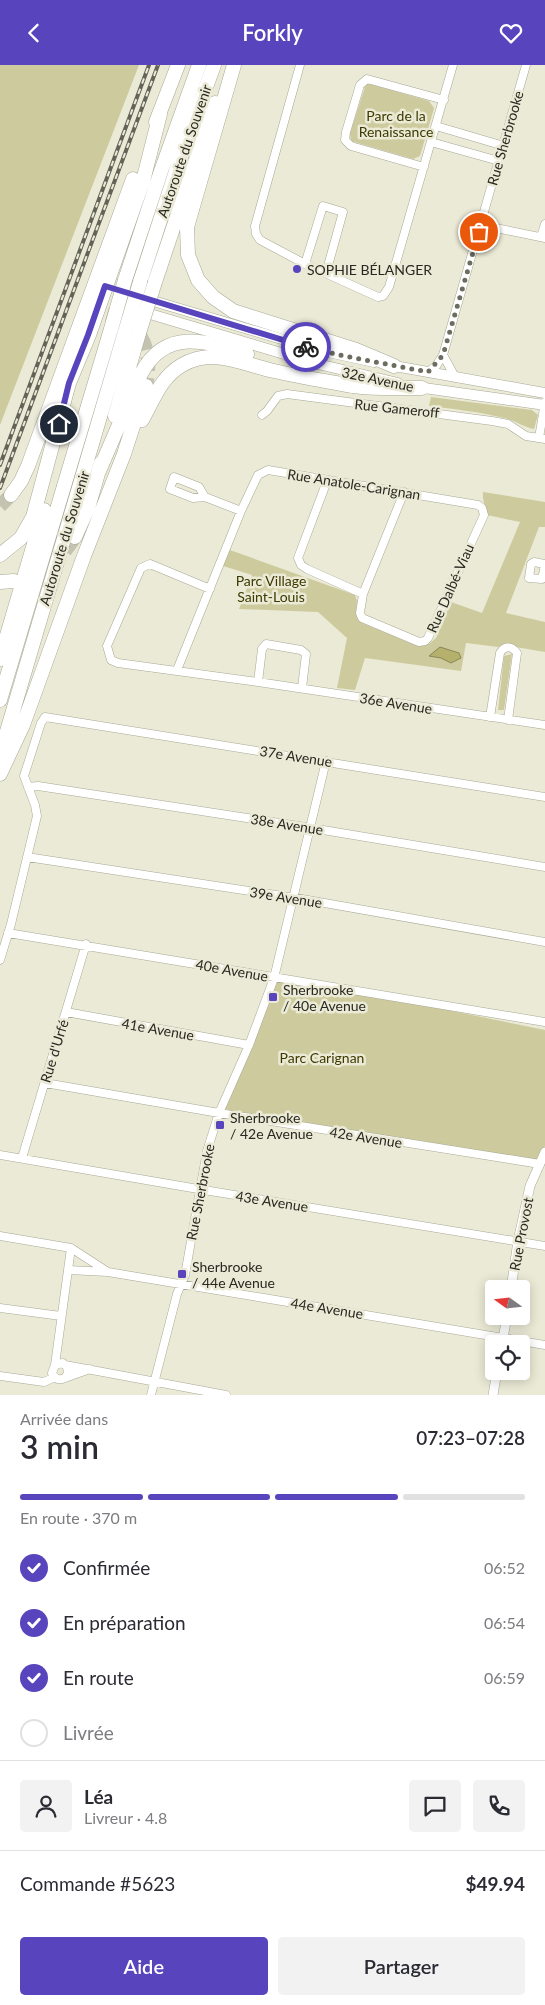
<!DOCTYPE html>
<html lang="fr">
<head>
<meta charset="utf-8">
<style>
	:root { --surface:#fff; --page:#f2f2f3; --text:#2b2b33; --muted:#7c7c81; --line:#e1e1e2; --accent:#5844bc }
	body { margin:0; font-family:Lato,sans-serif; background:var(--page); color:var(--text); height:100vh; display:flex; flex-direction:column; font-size:19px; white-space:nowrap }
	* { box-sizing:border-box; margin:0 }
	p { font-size:16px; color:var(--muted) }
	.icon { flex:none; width:28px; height:28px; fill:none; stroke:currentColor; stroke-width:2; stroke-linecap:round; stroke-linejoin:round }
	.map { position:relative; height:1330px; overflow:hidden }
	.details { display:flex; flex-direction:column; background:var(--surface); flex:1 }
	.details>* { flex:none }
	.needle { width:32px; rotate:285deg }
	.tools { position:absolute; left:485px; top:1215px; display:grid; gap:10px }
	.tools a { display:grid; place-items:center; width:45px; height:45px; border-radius:5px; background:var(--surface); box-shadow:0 2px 12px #0003; font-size:25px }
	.pin { position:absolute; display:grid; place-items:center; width:42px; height:42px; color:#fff; margin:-21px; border:2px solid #fff; border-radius:50%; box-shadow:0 1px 5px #0007 }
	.courier { position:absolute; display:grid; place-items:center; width:50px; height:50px; margin:-25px; border:4px solid #5844bc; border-radius:50%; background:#fff; color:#222; box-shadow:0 1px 6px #0007 }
	.head em { font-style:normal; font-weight:600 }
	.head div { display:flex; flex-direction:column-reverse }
	.head { display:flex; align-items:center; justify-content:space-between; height:85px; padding:0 20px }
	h1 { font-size:32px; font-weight:600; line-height:38px }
	.bar { display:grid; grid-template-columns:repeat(4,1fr); gap:8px 5px; align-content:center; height:60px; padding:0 20px }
	.bar i { height:6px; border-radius:4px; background:var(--line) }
	.bar .selected { background:var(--accent) }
	.bar p { grid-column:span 4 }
	.line { display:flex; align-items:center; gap:12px; padding:0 20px; border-top:1px solid var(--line) }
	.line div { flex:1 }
	.round { display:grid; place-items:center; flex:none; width:52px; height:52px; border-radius:5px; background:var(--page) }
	ol { padding:0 20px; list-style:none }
	li { display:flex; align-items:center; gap:15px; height:55px }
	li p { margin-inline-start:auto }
	li .icon { padding:5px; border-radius:50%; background:var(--accent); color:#fff; stroke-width:4 }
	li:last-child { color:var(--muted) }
	li i { width:28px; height:28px; border:2px solid var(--line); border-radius:50% }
	.button { display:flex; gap:10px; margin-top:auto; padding:10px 20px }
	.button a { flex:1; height:58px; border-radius:5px; background:var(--accent); color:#fff; font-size:20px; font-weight:600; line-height:58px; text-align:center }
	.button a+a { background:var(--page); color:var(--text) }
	header { display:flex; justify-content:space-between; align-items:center; height:65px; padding:0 20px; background:var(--accent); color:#fff; font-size:22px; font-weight:600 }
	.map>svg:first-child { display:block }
	.green { fill:#cdcb9d }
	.water { fill:#b5b06c; stroke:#8b8756 }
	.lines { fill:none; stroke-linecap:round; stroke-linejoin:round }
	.motorway-tunnel { stroke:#c4c3b2; stroke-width:14; stroke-dasharray:14 7; stroke-linecap:butt }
	.minor-casing { stroke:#a8a895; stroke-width:9 }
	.tertiary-casing { stroke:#a8a895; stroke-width:10 }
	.secondary-casing { stroke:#a8a895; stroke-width:11 }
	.motorway-casing { stroke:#a8a895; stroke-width:15 }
	.minor { stroke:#fff; stroke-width:8 }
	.tertiary { stroke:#fff; stroke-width:9 }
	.secondary { stroke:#fff; stroke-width:10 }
	.motorway { stroke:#fff; stroke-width:14 }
	.rail-casing { stroke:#636358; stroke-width:4 }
	.rail { stroke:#ebead6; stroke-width:2; stroke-dasharray:5.5; stroke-linecap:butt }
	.motorway-bridge-casing { stroke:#a8a895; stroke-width:15; stroke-linecap:butt }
	.motorway-bridge { stroke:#fff; stroke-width:14 }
	.done { stroke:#6c6c60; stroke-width:5; stroke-dasharray:0 9 }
	.route { stroke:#5844bc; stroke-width:6 }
	.poi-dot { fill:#5844bc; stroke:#ebead6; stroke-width:2 }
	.labels { text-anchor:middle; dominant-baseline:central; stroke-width:5; stroke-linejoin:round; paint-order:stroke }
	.park-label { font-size:14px; fill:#3d3900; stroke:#ebead6 }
	.street-label { font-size:14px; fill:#282821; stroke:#ebead6 }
	.poi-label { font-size:14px; fill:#282821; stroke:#ebead6; text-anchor:start }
</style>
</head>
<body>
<header><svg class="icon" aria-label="back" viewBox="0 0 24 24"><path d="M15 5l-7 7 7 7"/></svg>Forkly<svg class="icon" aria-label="heart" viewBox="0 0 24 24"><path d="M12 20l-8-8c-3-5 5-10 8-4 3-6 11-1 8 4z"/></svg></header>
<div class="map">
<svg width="545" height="1330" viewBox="0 0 545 1330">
	<rect width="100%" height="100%" fill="#ebead6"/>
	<path class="green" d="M0 0H139L0 360Z
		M366 19H370L429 36 434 43 433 47 420 91 413 94 351 76 350 68Z
		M431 332 532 345 538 350 534 364C523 362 515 355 504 353 480 347 454 344 429 341Z
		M483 427 545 437V462H539L506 548 545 557V587L503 580 498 582 466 578 461 606 365 593 355 625 337 623 347 573 318 547 239 544 252 510 223 501 230 485 355 530 357 536 356 550 362 558 415 580 429 579 436 573 451 537 482 548 520 457 487 450C486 441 482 436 483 427Z
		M512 589 504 645H498L504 591Z
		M277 910 545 965V1081L539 1098 220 1048Z"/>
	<path class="water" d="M440 582 459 588 461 593 451 598 441 593 429 591Z"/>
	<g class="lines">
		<path class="motorway-tunnel" d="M107 249C144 259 153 286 146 321
			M0 441 11 430
			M32 511C50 502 64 490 75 472"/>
		<defs>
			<path id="minor" d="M300 0 255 161 256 169 260 175 305 199 378 232 383 231 389 222 453 0
				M436 61 504 81
				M431 77 499 96
				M424 102 351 81 345 75 346 67 360 20 367 14 444 35
				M481 160 545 173
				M541 172 545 159
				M305 199 323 141 343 147 326 208
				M443 290 455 312
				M428 307 436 301 443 290 526 0
				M262 350 267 346 278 331 287 329 492 356 508 359 526 371 545 374
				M539 373 545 337
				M327 416 298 493 301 500 307 504 363 529
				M205 432 193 433 170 424 174 412 199 422 205 432 241 446
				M545 499 534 497 531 499 529 513 542 514 545 500
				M210 524 150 499 141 503 107 581 111 595 118 598 258 617 545 660
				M177 605 241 446 258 410 268 405 478 440 482 443 484 450 428 573 425 576 419 577 362 553 360 548 363 529 404 427
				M258 617 262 584 266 579 301 585 306 589 302 623
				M490 652 500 588C505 580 512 581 517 588L508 655
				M28 722 38 721 299 761 545 802
				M27 792 302 834 545 877
				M8 868 545 957
				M0 895 11 859 37 751 35 740 24 711 41 658 45 652 545 732
				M66 947 249 980
				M45 1018 219 1048 540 1099
				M0 1090 204 1125 545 1181
				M22 1093 86 879
				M0 1171 71 1183 108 1207
				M68 1205 108 1207 545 1280
				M0 1243 61 1251
				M55 1300 71 1183
				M65 1300 226 1330
				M0 1311 44 1317 55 1312
				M65 1313 68 1308 67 1302 63 1298 55 1300 52 1308C54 1313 57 1315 62 1314L90 1304
				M151 1330 177 1229 185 1210 207 1086 219 1048 249 980 274 913 326 696"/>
			<path id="tertiary" d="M511 1224 518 1176 530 1121 545 1087
				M502 1279 507 1251
				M493 1330 497 1306"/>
			<path id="secondary" d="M143 233 319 285 374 297
				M140 246 318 299 398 318
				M389 300 545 328
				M417 322 545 340"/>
			<path id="motorway" d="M234 0 187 162 188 190 198 215 213 232 233 246 356 285 394 301
				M156 57 178 0
				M125 215 161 106 199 0
				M140 217 180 94 214 0
				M155 217 215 38
				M115 351 139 268
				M142 355C154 334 160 313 182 300 213 282 242 299 274 306 300 312 326 316 353 321 376 324 398 323 422 323
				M99 406 141 309C165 262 207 276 247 289
				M11 430 21 416 28 401 133 114
				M75 472 88 443 101 398
				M0 490 21 473 33 452 69 318 89 270 143 116 160 49
				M0 517 14 516
				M0 594 44 445
				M0 635 111 264
				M0 690 125 267
				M0 709 23 660 84 491 124 389 146 321"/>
		</defs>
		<use href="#minor" class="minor-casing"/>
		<use href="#tertiary" class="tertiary-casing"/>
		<use href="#secondary" class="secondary-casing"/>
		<use href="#motorway" class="motorway-casing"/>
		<use href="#minor" class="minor"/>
		<use href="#tertiary" class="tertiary"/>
		<use href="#secondary" class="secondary"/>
		<use href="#motorway" class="motorway"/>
		<defs>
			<path id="rail" d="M0 400 149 0
				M0 423 158 0"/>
		</defs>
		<use href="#rail" class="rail-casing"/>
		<use href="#rail" class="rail"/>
		<defs>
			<path id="motorway-bridge" d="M111 264 125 215
				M125 267 140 217
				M139 268 155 217"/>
		</defs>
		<use href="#motorway-bridge" class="motorway-bridge-casing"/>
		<use href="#motorway-bridge" class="motorway-bridge"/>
	</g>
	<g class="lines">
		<path class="done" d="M306 282 344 291 428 307 443 290 479 167"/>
		<path class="route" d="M59 359 69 318 88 270 105 221 306 282"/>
	</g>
	<g class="poi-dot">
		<circle cx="297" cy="204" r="5"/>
		<rect x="268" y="927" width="10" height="10" rx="2.5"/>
		<rect x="215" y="1055" width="10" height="10" rx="2.5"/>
		<rect x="177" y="1204" width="10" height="10" rx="2.5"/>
	</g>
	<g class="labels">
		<g class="park-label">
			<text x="396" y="50">Parc de la<tspan x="396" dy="16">Renaissance</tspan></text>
			<text x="271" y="515">Parc Village<tspan x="271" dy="16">Saint-Louis</tspan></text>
			<text x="322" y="992">Parc Carignan</text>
		</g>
		<g class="street-label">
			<text transform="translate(505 73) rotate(-74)">Rue Sherbrooke</text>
			<text transform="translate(184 86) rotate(-71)">Autoroute du Souvenir</text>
			<text transform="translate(378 314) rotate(12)">32e Avenue</text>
			<text transform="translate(397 343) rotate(6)">Rue Gameroff</text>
			<text transform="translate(354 419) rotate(9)">Rue Anatole-Carignan</text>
			<text transform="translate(64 473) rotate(-73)">Autoroute du Souvenir</text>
			<text transform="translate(450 523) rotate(-66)">Rue Dalbé-Viau</text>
			<text transform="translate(396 638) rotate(9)">36e Avenue</text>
			<text transform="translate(296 691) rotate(9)">37e Avenue</text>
			<text transform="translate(287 759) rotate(9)">38e Avenue</text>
			<text transform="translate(286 832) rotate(9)">39e Avenue</text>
			<text transform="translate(232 905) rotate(10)">40e Avenue</text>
			<text transform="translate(158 964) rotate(10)">41e Avenue</text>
			<text transform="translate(54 986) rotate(-73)">Rue d'Urfé</text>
			<text transform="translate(366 1072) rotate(9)">42e Avenue</text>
			<text transform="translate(200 1127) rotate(-79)">Rue Sherbrooke</text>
			<text transform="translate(272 1136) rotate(9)">43e Avenue</text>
			<text transform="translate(521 1169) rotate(-79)">Rue Provost</text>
			<text transform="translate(327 1243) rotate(9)">44e Avenue</text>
		</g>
		<g class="poi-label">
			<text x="307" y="204">SOPHIE BÉLANGER</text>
			<text x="283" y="924">Sherbrooke<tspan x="283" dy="16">/ 40e Avenue</tspan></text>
			<text x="230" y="1052">Sherbrooke<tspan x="230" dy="16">/ 42e Avenue</tspan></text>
			<text x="192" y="1201">Sherbrooke<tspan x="192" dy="16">/ 44e Avenue</tspan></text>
		</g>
	</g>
</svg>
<div class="tools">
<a><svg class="needle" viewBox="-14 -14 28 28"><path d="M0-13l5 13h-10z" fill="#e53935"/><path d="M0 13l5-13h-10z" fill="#7c7c81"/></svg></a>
<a><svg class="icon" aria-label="locate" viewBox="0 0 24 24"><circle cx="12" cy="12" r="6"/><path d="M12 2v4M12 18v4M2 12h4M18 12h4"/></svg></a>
</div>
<div class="pin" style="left:479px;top:167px;background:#ea580c"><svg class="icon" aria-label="bag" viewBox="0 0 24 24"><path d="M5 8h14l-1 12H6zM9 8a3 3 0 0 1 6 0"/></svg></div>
<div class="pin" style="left:59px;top:359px;background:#1f2937"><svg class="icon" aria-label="home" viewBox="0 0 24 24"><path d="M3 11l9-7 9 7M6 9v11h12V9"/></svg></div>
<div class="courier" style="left:306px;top:282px"><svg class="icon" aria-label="bike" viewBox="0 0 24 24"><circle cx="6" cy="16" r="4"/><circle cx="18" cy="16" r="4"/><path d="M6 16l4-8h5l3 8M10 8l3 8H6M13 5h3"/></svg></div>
</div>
<section class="details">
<div class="head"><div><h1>3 min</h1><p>Arrivée dans</p></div><em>07:23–07:28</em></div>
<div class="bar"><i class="selected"></i><i class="selected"></i><i class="selected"></i><i></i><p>En route · 370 m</p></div>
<ol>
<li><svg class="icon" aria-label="check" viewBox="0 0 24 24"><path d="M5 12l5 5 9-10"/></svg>Confirmée<p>06:52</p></li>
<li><svg class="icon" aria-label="check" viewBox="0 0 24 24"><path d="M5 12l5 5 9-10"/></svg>En préparation<p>06:54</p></li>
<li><svg class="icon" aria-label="check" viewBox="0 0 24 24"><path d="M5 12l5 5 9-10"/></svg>En route<p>06:59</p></li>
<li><i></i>Livrée</li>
</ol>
<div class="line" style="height:90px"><a class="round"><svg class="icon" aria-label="person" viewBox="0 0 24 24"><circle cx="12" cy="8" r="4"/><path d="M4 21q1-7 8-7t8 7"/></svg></a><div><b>Léa</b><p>Livreur · 4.8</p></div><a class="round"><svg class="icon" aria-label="chat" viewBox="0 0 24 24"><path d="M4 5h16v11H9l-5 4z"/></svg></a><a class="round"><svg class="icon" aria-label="phone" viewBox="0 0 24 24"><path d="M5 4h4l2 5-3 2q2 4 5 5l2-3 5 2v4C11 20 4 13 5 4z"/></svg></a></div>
<div class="line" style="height:65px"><div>Commande #5623</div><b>$49.94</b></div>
<div class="button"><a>Aide</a><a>Partager</a></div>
</section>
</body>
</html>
